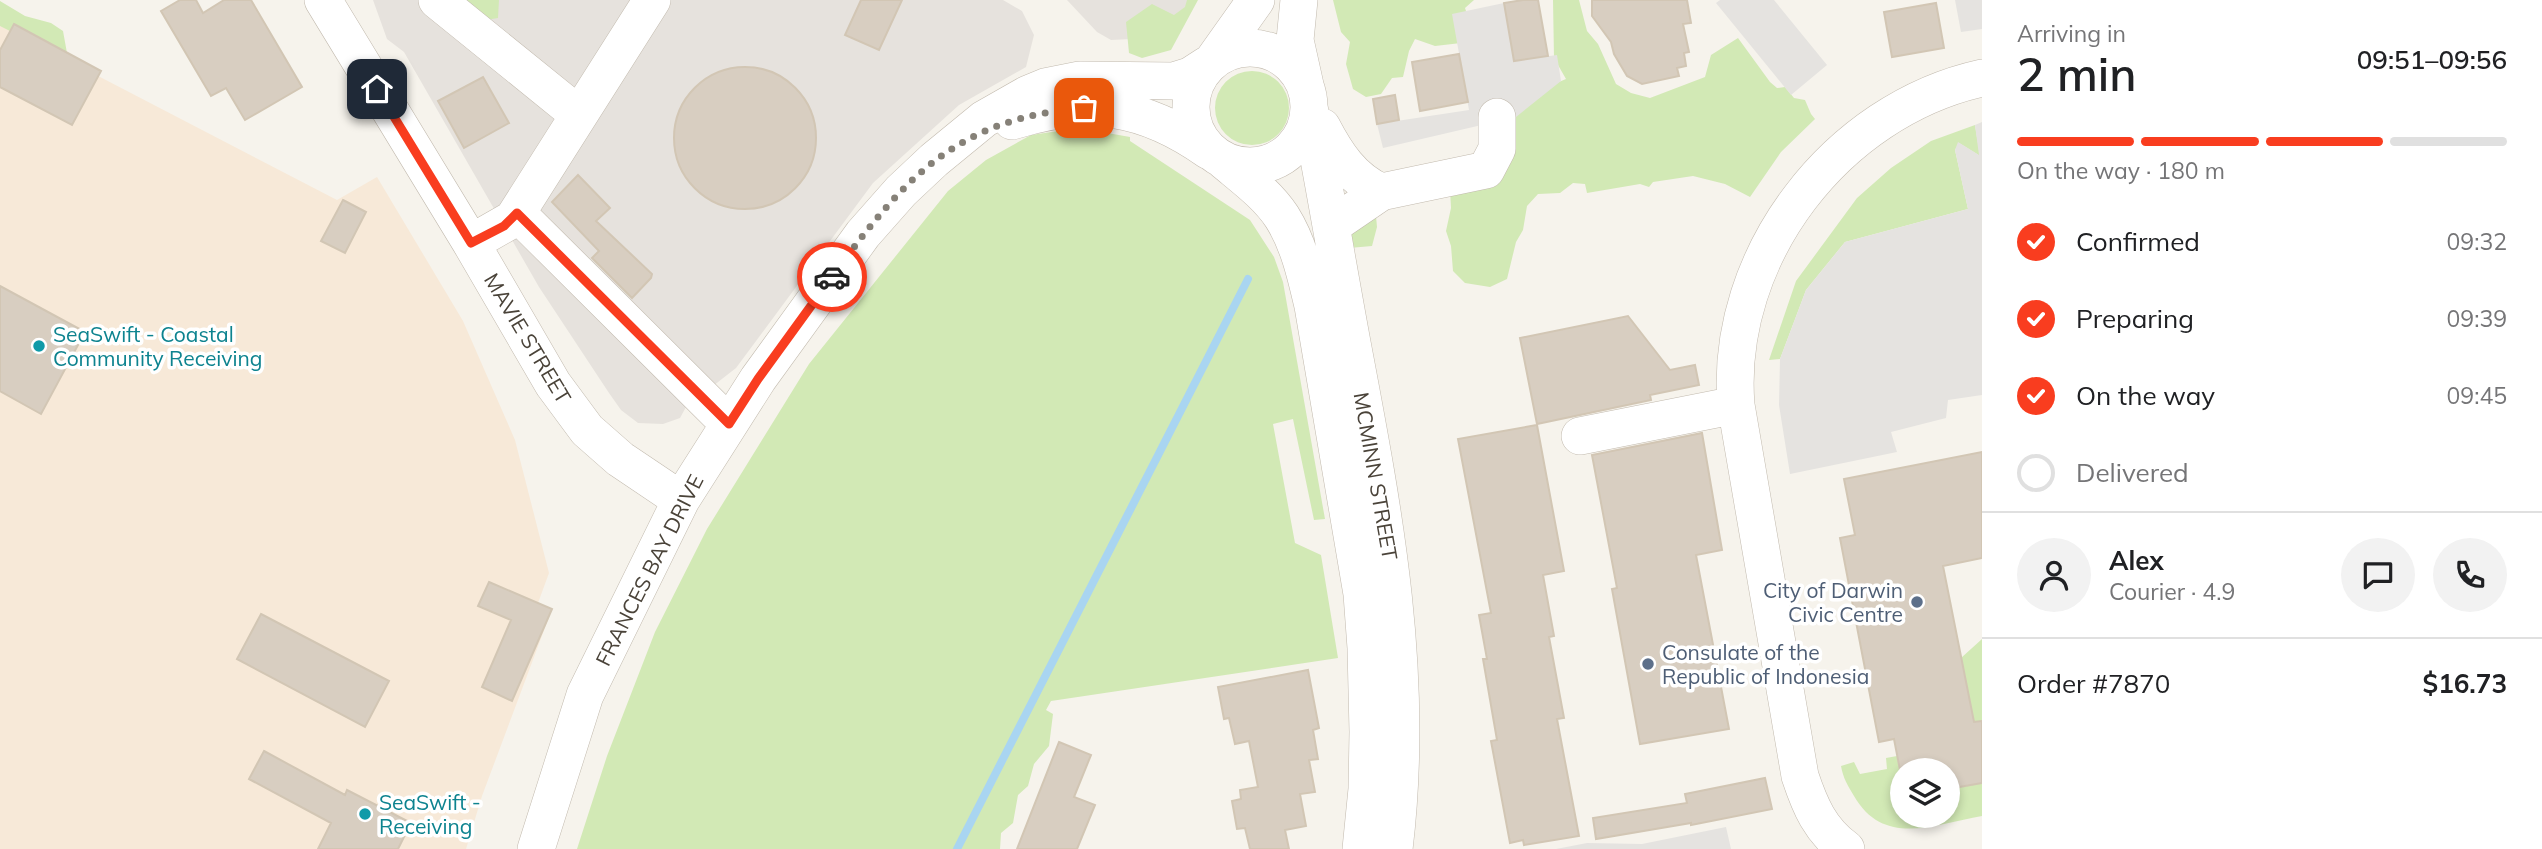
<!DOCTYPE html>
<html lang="en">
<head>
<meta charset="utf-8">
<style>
	:root { --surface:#fff; --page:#f2f2f2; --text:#202124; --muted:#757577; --line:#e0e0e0; --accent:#f93d1f }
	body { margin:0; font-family:Mulish,sans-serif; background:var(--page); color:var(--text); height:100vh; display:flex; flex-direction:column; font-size:26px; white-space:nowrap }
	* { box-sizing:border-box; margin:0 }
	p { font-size:23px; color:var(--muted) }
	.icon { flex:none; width:38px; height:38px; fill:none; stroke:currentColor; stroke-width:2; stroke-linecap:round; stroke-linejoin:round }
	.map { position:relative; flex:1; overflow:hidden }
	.drawer { display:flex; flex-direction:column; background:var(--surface); width:560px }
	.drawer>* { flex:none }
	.buttons { position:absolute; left:1890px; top:758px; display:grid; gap:14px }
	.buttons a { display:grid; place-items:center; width:70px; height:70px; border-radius:50%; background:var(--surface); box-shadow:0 4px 10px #0003; font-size:35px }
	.pin { position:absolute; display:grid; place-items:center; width:60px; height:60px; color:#fff; margin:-30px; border-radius:14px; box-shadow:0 4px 10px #0006 }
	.courier { position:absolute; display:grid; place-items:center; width:70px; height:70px; margin:-35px; border:5px solid #f93d1f; border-radius:50%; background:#fff; color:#222; box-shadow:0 2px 9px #0007 }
	.overview em { font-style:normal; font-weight:600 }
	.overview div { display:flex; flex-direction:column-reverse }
	.overview { display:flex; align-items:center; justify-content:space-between; height:119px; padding:0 35px }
	h1 { font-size:46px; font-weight:600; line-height:52px }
	.bar { display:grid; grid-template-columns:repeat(4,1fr); gap:10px 7px; align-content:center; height:84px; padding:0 35px }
	.bar i { height:9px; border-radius:5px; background:var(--line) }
	.bar .current { background:var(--accent) }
	.bar p { grid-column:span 4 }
	.line { display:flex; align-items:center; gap:18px; padding:0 35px; border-top:2px solid var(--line) }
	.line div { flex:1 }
	.round { display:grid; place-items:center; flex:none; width:74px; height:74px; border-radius:37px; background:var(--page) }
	ol { padding:0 35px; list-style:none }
	li { display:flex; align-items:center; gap:21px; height:77px }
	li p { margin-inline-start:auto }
	li .icon { padding:7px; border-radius:50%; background:var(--accent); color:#fff; stroke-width:4 }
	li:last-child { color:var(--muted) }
	li i { width:38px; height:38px; border:4px solid var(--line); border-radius:50% }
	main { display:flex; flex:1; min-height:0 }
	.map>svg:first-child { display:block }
	.commercial { fill:#f7e9d8 }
	.industrial { fill:#e6e2dd }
	.green { fill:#d2e9b5 }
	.parking { fill:#e5e3e0 }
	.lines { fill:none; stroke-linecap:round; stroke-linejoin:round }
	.stream { stroke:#a9d5f1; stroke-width:8 }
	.building { fill:#d8cec1; stroke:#d2c6b4; stroke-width:2 }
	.minor-casing { stroke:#c2baae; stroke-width:38 }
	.minor { stroke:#fff; stroke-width:37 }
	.done { stroke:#868178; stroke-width:7; stroke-dasharray:0 12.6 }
	.route { stroke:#f93d1f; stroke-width:9 }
	.culture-dot { fill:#0f9aa8; stroke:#fff; stroke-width:2.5 }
	.service-dot { fill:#5c6f8a; stroke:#fff; stroke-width:2.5 }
	.labels { text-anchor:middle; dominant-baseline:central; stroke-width:7; stroke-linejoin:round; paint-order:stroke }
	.culture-label { font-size:21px; fill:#0d838f; stroke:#fff; text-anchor:start }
	.street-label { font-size:21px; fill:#4a4339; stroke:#fff }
	.service-label { font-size:21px; fill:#4e5e75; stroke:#fff; text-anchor:end }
</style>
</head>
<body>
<main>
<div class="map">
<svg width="1982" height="849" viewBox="0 0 1982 849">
	<rect width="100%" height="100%" fill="#f6f3ec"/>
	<path class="commercial" d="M0 25 337 200 377 177 463 321 515 440 549 573 538 603 552 609 482 796 466 849H0Z"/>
	<path class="industrial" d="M373 0H1003L1022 11 1034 35 1026 67 959 105 873 183 736 368 686 407 680 418 663 424 638 423 621 410 609 393 539 287 404 52 387 39Z
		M1067 0H1191L1172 37 1111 40 1097 32Z"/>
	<path class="green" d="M442 0H499L498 18 473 22Z
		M1187 0H1198L1171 50 1142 58 1129 53 1126 22 1152 4 1174 15 1185 7Z
		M1333 0H1474L1465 8 1468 17 1461 43 1435 46 1415 39 1409 51 1403 77 1392 78 1381 94 1366 97 1353 89 1346 64 1350 42 1341 32Z
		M1553 0H1579L1587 31 1598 44 1616 84 1631 93 1650 98 1705 77 1711 55 1738 38 1770 82 1777 88 1785 87 1794 98 1805 100 1811 114 1815 119 1781 152 1750 197 1725 184 1693 176 1653 182 1649 187 1640 184 1587 193 1585 184 1573 183 1560 193 1538 194 1527 206 1523 230 1516 242 1507 279 1490 287 1465 283 1453 271 1451 246 1446 231 1451 208 1450 189 1511 102 1566 79 1554 58Z
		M0 1 25 16 51 23 63 31 67 53 14 24 10 31 0 26Z
		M1215 108a37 37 0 1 1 74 0a37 37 0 1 1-74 0Z
		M1975 125 1980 156 1959 143 1955 150 1968 209 1845 242 1806 290 1780 359 1769 360 1796 281 1857 198 1891 168 1931 141Z
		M1079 128 1130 137V141L1250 220 1274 257 1283 282 1325 519 1314 520 1293 419 1273 424 1295 543 1321 555 1338 658 1051 701 1046 710 1053 714 1049 746 1034 764 1028 786 1018 795 1013 823 1001 833 1000 849H577L607 756 655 632 707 529 809 364 948 191 986 160 1031 135Z
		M1375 205 1377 227 1372 246 1349 248 1346 224Z
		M1982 639V721L1974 722 1961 658Z
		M1897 756 1902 783V816H1948V789L1982 783V816C1935 824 1884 848 1854 796 1848 786 1843 778 1841 766L1854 762 1860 774 1887 769 1886 758Z"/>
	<path class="parking" d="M1720 0H1774L1827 65 1791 95 1716 3Z
		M1955 0H1982V29L1961 32Z
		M1504 3 1514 61 1557 55 1561 81 1516 117 1383 148 1377 124 1469 110 1452 14Z
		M1982 122V395L1948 400 1946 418 1891 432 1897 452 1790 474 1779 405 1780 359 1806 290 1845 242 1968 209 1955 150 1958 142 1979 155 1975 125Z
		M1726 827 1731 849H1556L1587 843 1642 844Z"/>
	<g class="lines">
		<path class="stream" d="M957 849 1248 279"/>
	</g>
	<path class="building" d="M180 0H196L203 13 224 0H251L302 87 245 120 226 88 211 96 161 11Z
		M861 0H902L879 50 845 35Z
		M1523 0H1538L1548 56 1514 61 1504 3Z
		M1592 0H1687L1691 23 1683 24 1689 52 1684 53 1686 66 1677 68 1679 76 1642 84 1627 76 1614 54 1611 42 1592 16Z
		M1936 3 1944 48 1892 57 1884 12Z
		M14 24 101 71 72 125 0 87V50Z
		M1459 54 1468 102 1420 111 1412 62Z
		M674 138a71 71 0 1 1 142 0a71 71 0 1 1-142 0Z
		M483 77 509 123 464 148 438 101Z
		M1395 95 1399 120 1377 124 1373 99Z
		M578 175 610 208 596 221 652 274 651 278 632 298 592 258 599 251 552 202Z
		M343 200 366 212 345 253 321 241Z
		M0 286 85 332 41 414 0 391Z
		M1628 316 1670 370 1695 365 1699 385 1650 395 1651 400 1537 424 1520 338Z
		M1537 425 1564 571 1543 575 1554 636 1549 637 1564 718 1557 719 1579 836 1524 845 1523 840 1510 843 1491 741 1497 740 1483 659H1487L1479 615 1491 613 1458 439Z
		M1702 433 1722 550 1696 555 1729 729 1640 744 1612 589 1617 588 1592 455Z
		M1982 452V558L1943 566 1974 722 1982 721V783L1948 789V770H1900L1894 739 1879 742 1840 538 1855 535 1844 479Z
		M489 582 552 609 512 701 482 687 511 620 478 606Z
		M261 614 389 681 365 727 237 659Z
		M1308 670 1319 728 1313 730 1318 759 1309 760 1315 792 1300 794 1306 826 1285 830 1289 849H1250L1245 828 1237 829 1232 801 1241 799 1240 790 1258 787 1249 741 1235 744 1229 718 1224 719 1218 687Z
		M1059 742 1091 755 1074 797 1095 805 1077 849H1017Z
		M264 751 345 795 347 790 411 823 398 849H318L331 823 249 779Z
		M1765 778 1772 809 1691 825V823L1596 839 1593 818 1687 803 1685 794Z"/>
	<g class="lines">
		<defs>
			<path id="minor" d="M323 0 471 243 553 384 587 430 620 459 681 500
				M437 0 579 115
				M1299 0 1295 40 1305 85
				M1191 107a59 59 0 1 1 118 0a59 59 0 1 1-118 0Z
				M1212 62 1256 0
				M1309 107C1325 187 1338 268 1353 348 1385 517 1415 676 1394 849
				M1012 121C1088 97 1144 105 1209 151
				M1322 127C1336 154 1352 179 1381 192
				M1223 160C1243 177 1267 194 1282 217 1299 244 1306 276 1313 306L1362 594 1366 648 1368 732 1367 789 1361 849
				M517 213 729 424
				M1331 226 1381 192 1486 170 1497 149V117
				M471 243 513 219 652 0
				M1580 436 1736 405
				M536 849 585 695 681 500 758 379 863 234 901 191 934 160 984 119 1028 94 1045 87 1080 80 1174 81 1190 76 1207 65
				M1846 849C1820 830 1810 806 1800 776L1736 405C1724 256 1837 110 1982 78"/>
		</defs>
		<use href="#minor" class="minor-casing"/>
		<use href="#minor" class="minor"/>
	</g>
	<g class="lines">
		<path class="done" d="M832 277C903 179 956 118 1084 108"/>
		<path class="route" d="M377 89 471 243 504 226 517 213 729 424 758 379 832 277"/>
	</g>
	<g class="culture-dot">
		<circle cx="39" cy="346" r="7"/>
		<circle cx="365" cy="814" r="7"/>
	</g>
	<g class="service-dot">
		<circle cx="1917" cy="602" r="7"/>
		<circle cx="1648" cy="664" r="7"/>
	</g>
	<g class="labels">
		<g class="culture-label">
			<text x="53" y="334">SeaSwift - Coastal<tspan x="53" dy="24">Community Receiving</tspan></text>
			<text x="379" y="802">SeaSwift -<tspan x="379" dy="24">Receiving</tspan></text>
		</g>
		<g class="street-label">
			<text transform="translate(528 338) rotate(59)">MAVIE STREET</text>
			<text transform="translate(1376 476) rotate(80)">MCMINN STREET</text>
			<text transform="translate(649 570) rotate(-63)">FRANCES BAY DRIVE</text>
		</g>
		<g class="service-label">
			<text x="1903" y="590">City of Darwin<tspan x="1903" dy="24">Civic Centre</tspan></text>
			<text x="1662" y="652" text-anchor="start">Consulate of the<tspan x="1662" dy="24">Republic of Indonesia</tspan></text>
		</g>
	</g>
</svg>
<div class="buttons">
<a><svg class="icon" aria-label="layers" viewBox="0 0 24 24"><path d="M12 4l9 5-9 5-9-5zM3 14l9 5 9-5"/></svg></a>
</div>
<div class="pin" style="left:1084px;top:108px;background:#ea580c"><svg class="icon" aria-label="bag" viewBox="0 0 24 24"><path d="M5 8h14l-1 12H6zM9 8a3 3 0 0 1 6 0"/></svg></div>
<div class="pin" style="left:377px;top:89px;background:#1f2937"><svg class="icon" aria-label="home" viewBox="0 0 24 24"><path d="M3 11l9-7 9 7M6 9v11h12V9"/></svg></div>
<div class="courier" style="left:832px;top:277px"><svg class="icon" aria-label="car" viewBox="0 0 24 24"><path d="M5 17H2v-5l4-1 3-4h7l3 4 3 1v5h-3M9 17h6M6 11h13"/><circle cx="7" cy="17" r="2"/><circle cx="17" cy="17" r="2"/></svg></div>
</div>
<section class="drawer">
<div class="overview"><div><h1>2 min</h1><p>Arriving in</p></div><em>09:51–09:56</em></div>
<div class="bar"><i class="current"></i><i class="current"></i><i class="current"></i><i></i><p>On the way · 180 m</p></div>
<ol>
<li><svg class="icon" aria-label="check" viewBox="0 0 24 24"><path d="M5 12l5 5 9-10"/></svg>Confirmed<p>09:32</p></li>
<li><svg class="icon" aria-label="check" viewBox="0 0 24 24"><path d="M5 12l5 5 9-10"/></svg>Preparing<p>09:39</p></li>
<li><svg class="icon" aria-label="check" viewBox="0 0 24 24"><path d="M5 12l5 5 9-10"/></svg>On the way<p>09:45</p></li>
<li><i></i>Delivered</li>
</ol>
<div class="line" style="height:126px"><a class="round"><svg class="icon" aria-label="person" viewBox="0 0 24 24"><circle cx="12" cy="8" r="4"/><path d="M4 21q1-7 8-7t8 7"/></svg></a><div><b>Alex</b><p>Courier · 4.9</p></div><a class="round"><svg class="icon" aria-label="chat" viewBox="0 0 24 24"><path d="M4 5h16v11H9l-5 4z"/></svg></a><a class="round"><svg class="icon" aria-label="phone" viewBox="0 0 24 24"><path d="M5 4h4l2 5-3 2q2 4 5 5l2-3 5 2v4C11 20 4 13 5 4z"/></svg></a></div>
<div class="line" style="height:91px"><div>Order #7870</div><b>$16.73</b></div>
</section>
</main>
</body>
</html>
